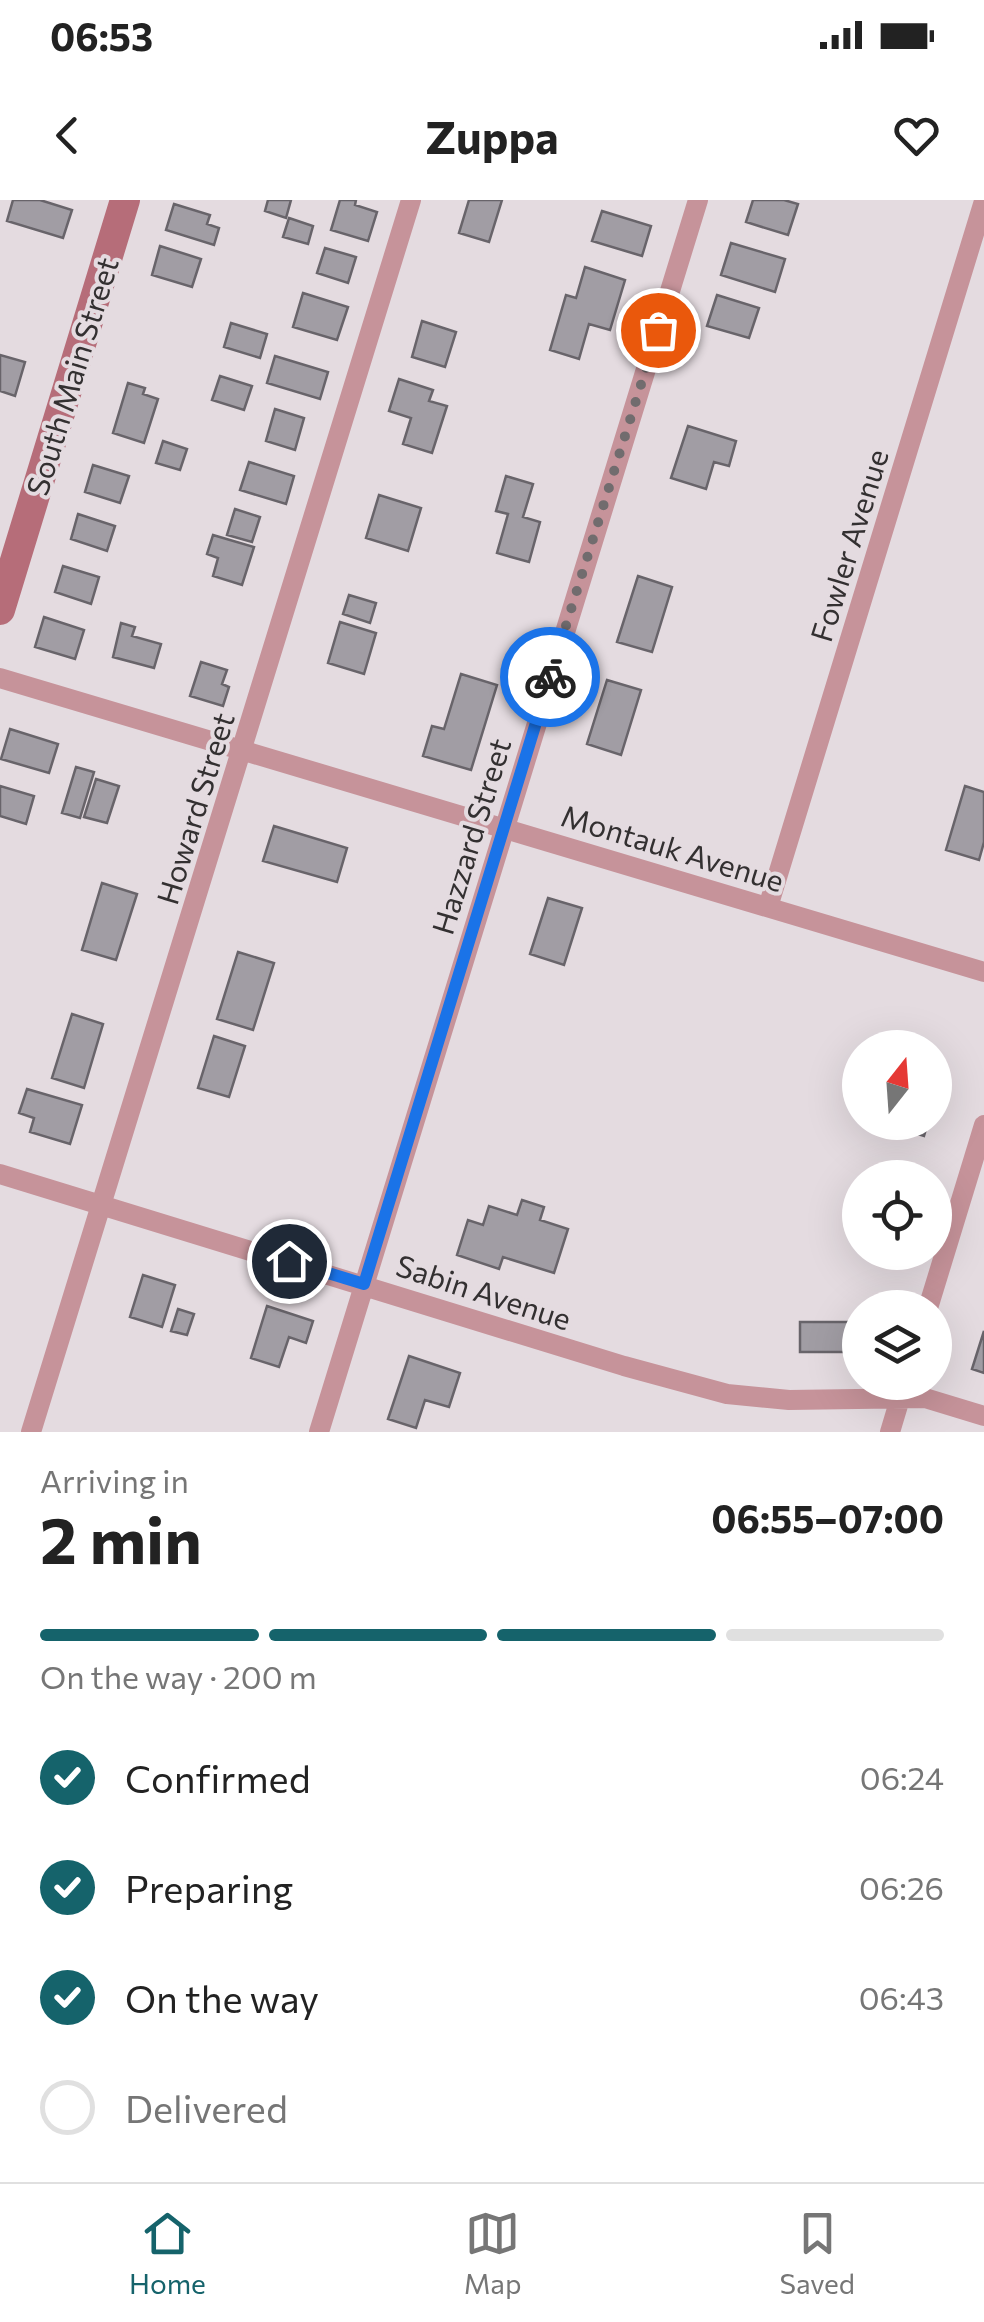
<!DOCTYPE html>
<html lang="en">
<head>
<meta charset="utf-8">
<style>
	:root { --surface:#fff; --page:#f2f2f2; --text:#222; --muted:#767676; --line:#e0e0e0; --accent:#15636b }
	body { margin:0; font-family:Commissioner,sans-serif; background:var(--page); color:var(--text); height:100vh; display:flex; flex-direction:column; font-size:38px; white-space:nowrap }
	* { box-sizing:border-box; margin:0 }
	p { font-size:32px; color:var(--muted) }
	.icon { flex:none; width:55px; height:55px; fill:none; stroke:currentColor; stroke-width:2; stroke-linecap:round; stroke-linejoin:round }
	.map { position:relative; height:1232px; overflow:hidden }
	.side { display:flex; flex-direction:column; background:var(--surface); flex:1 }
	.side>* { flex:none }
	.needle { width:65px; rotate:17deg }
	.tools { position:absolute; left:842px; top:830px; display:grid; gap:20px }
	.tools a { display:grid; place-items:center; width:110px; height:110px; border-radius:50%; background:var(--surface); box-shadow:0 10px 40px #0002; font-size:50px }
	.pin { position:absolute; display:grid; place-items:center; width:85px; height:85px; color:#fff; margin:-42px; border:5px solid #fff; border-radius:50%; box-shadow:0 2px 10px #0007 }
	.courier { position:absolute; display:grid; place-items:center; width:100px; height:100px; margin:-50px; border:8px solid #1a73e8; border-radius:50%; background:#fff; color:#222; box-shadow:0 2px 12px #0007 }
	.overview em { font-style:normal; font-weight:700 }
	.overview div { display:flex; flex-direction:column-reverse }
	.overview { display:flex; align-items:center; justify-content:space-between; height:170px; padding:0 40px }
	h1 { font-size:65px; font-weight:700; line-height:75px }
	.bar { display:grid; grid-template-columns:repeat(4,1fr); gap:15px 10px; align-content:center; height:120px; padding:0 40px }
	.bar i { height:12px; border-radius:8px; background:var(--line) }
	.bar .current { background:var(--accent) }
	.bar p { grid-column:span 4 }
	ol { padding:0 40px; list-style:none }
	li { display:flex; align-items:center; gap:30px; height:110px }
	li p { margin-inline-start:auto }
	li .icon { padding:10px; border-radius:50%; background:var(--accent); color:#fff; stroke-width:4 }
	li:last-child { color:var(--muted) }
	li i { width:55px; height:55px; border:5px solid var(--line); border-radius:50% }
	.status { display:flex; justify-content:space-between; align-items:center; height:70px; padding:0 50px; background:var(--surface); direction:ltr }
	.status svg { height:28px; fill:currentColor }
	header { display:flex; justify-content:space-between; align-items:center; height:130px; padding:0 40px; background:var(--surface); font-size:45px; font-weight:700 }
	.menu { display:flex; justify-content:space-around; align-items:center; height:140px; border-top:2px solid var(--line); background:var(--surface); font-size:28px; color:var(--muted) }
	.menu a { display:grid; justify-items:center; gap:5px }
	.menu .current { color:var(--accent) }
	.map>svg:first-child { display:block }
	.building { fill:#a19da4; stroke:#68646a; stroke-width:2.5 }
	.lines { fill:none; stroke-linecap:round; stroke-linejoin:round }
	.street { stroke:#c6939a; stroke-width:20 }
	.secondary { stroke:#b66d79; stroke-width:30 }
	.done { stroke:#716c6e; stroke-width:10; stroke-dasharray:0 18 }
	.route { stroke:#1a73e8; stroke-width:12 }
	.labels { text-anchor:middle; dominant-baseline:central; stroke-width:8; stroke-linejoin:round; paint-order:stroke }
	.street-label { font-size:30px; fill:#333031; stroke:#e4dbe0 }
</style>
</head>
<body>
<div class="status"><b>06:53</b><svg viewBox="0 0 49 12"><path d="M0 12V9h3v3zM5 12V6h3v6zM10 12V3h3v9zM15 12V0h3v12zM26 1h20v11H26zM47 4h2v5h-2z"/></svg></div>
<header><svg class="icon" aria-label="back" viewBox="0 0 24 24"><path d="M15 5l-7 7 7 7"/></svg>Zuppa<svg class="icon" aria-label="heart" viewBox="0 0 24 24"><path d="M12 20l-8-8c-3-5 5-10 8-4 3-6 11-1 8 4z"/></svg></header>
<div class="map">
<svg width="984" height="1232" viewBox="0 0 984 1232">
	<rect width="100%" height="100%" fill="#e4dbe0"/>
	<path class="building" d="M13 0H40L72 10 63 38 7 21Z
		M268 0H291L286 18 265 11Z
		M340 0H356L355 5 377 12 368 41 331 30Z
		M469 0H502L489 42 459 33Z
		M753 0H784L798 4 788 35 746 22Z
		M174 4 210 15 207 24 219 28 214 45 166 30Z
		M602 11 651 26 642 56 592 41Z
		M289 18 313 26 308 44 283 37Z
		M731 43 785 59 775 92 721 75Z
		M160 46 201 59 192 87 152 75Z
		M325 48 356 57 348 83 317 73Z
		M585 67 625 80 610 130 589 124 579 159 550 150 566 95 576 98Z
		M303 93 348 107 337 140 293 127Z
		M717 95 759 108 749 138 707 126Z
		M422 121 456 132 445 167 412 157Z
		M231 123 267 134 260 158 224 147Z
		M0 155 25 162 15 196 0 191Z
		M275 156 328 172 320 199 267 183Z
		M220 176 252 186 244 210 212 200Z
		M399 179 433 190 429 201 447 206 432 253 403 244 411 218 389 211Z
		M128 183 145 188 143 194 158 199 144 243 113 233Z
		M275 209 304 218 295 250 266 241Z
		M688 226 736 241 729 266 714 262 706 289 671 278Z
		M163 241 187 249 180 270 156 263Z
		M249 262 294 276 286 304 240 290Z
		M93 265 129 276 120 303 85 292Z
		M506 276 533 284 523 317 540 322 529 362 497 353 508 314 496 311Z
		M379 295 421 308 408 351 366 338Z
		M235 309 260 317 252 342 227 335Z
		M78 314 115 326 107 351 71 339Z
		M213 335 254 347 242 385 213 376 218 358 207 354Z
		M63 366 99 377 91 404 55 392Z
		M638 376 672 387 652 452 617 442Z
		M349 395 376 403 370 423 343 414Z
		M44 417 84 430 75 459 35 447Z
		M340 422 376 433 364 474 328 463Z
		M121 423 135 427 132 436 161 444 154 468 113 457Z
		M201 462 227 470 222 484 229 487 223 506 190 496Z
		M461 474 497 485 471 570 423 556 432 526 444 529Z
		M607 480 641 490 621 555 587 544Z
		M10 529 58 544 49 573 1 559Z
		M76 567 94 572 80 618 62 613Z
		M96 579 119 586 107 623 84 617Z
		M0 586 34 596 26 624 0 616Z
		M965 586 984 592V642L979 660 946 650Z
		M274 626 347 648 337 682 263 661Z
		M102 683 137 694 116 760 82 750Z
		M548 698 582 708 564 765 530 754Z
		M238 752 274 763 253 830 217 819Z
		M72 814 103 824 84 888 52 878Z
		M214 836 245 846 229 897 198 888Z
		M935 863 946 866 935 901Z
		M27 889 82 905 70 944 30 932 34 918 19 913Z
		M888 922H928L924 936 888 925Z
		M522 1000 544 1007 540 1020 568 1029 554 1073 503 1057 499 1069 457 1055 468 1020 483 1025 489 1006 517 1015Z
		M143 1075 175 1085 162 1127 130 1117Z
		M267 1106 313 1121 306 1143 289 1137 279 1167 251 1158Z
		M178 1109 194 1114 187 1135 171 1131Z
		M800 1122H859V1152H800Z
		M984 1131V1173L972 1169Z
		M409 1156 460 1173 449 1207 425 1200 416 1228 388 1219Z"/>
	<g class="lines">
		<path class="street" d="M0 478 984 772
			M768 707 984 1
			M0 974 624 1166 727 1194 789 1200 925 1198 984 1216
			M928 1108 984 925
			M31 1232 411 0
			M319 1232 698 0
			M890 1232 905 1182"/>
		<path class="secondary" d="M0 410 125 0"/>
	</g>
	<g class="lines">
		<path class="done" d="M550 477 658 130"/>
		<path class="route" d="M289 1061 364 1084 550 477"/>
	</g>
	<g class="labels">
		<g class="street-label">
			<text transform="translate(71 176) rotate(-73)">South Main Street</text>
			<text transform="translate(848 345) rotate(-73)">Fowler Avenue</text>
			<text transform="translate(194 608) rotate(-73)">Howard Street</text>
			<text transform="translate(470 636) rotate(-73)">Hazzard Street</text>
			<text transform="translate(673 647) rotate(17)">Montauk Avenue</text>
			<text transform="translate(484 1091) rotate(18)">Sabin Avenue</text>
		</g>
	</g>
</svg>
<div class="tools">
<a><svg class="needle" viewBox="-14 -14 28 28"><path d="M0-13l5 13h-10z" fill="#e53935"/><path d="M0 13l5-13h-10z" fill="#767676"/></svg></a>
<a><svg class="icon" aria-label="locate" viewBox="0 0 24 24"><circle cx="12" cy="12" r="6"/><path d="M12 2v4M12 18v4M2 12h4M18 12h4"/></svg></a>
<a><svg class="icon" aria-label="layers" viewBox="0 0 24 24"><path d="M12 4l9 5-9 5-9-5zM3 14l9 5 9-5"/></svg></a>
</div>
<div class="pin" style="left:658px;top:130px;background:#ea580c"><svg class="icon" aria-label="bag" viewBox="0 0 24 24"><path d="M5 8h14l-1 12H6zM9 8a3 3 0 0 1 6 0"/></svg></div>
<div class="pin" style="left:289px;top:1061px;background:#1f2937"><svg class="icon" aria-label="home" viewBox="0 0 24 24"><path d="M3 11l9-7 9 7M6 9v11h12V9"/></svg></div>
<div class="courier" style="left:550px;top:477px"><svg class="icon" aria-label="bike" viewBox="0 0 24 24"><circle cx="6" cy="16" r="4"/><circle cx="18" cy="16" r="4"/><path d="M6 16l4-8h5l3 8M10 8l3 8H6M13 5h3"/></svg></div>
</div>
<section class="side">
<div class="overview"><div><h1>2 min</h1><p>Arriving in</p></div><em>06:55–07:00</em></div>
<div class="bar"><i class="current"></i><i class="current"></i><i class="current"></i><i></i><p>On the way · 200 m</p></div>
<ol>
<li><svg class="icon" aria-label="check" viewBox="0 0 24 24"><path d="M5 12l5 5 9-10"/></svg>Confirmed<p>06:24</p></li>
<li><svg class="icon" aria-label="check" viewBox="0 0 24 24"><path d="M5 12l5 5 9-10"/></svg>Preparing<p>06:26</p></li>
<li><svg class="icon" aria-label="check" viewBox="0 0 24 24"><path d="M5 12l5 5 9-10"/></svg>On the way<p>06:43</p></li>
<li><i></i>Delivered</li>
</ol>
</section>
<nav class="menu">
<a class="current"><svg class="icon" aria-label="home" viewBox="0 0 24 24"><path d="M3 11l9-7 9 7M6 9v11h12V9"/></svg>Home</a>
<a><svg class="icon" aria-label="map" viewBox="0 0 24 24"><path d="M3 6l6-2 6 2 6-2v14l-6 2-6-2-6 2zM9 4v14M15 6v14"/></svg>Map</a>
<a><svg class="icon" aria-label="saved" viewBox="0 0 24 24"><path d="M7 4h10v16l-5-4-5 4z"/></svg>Saved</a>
</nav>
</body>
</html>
